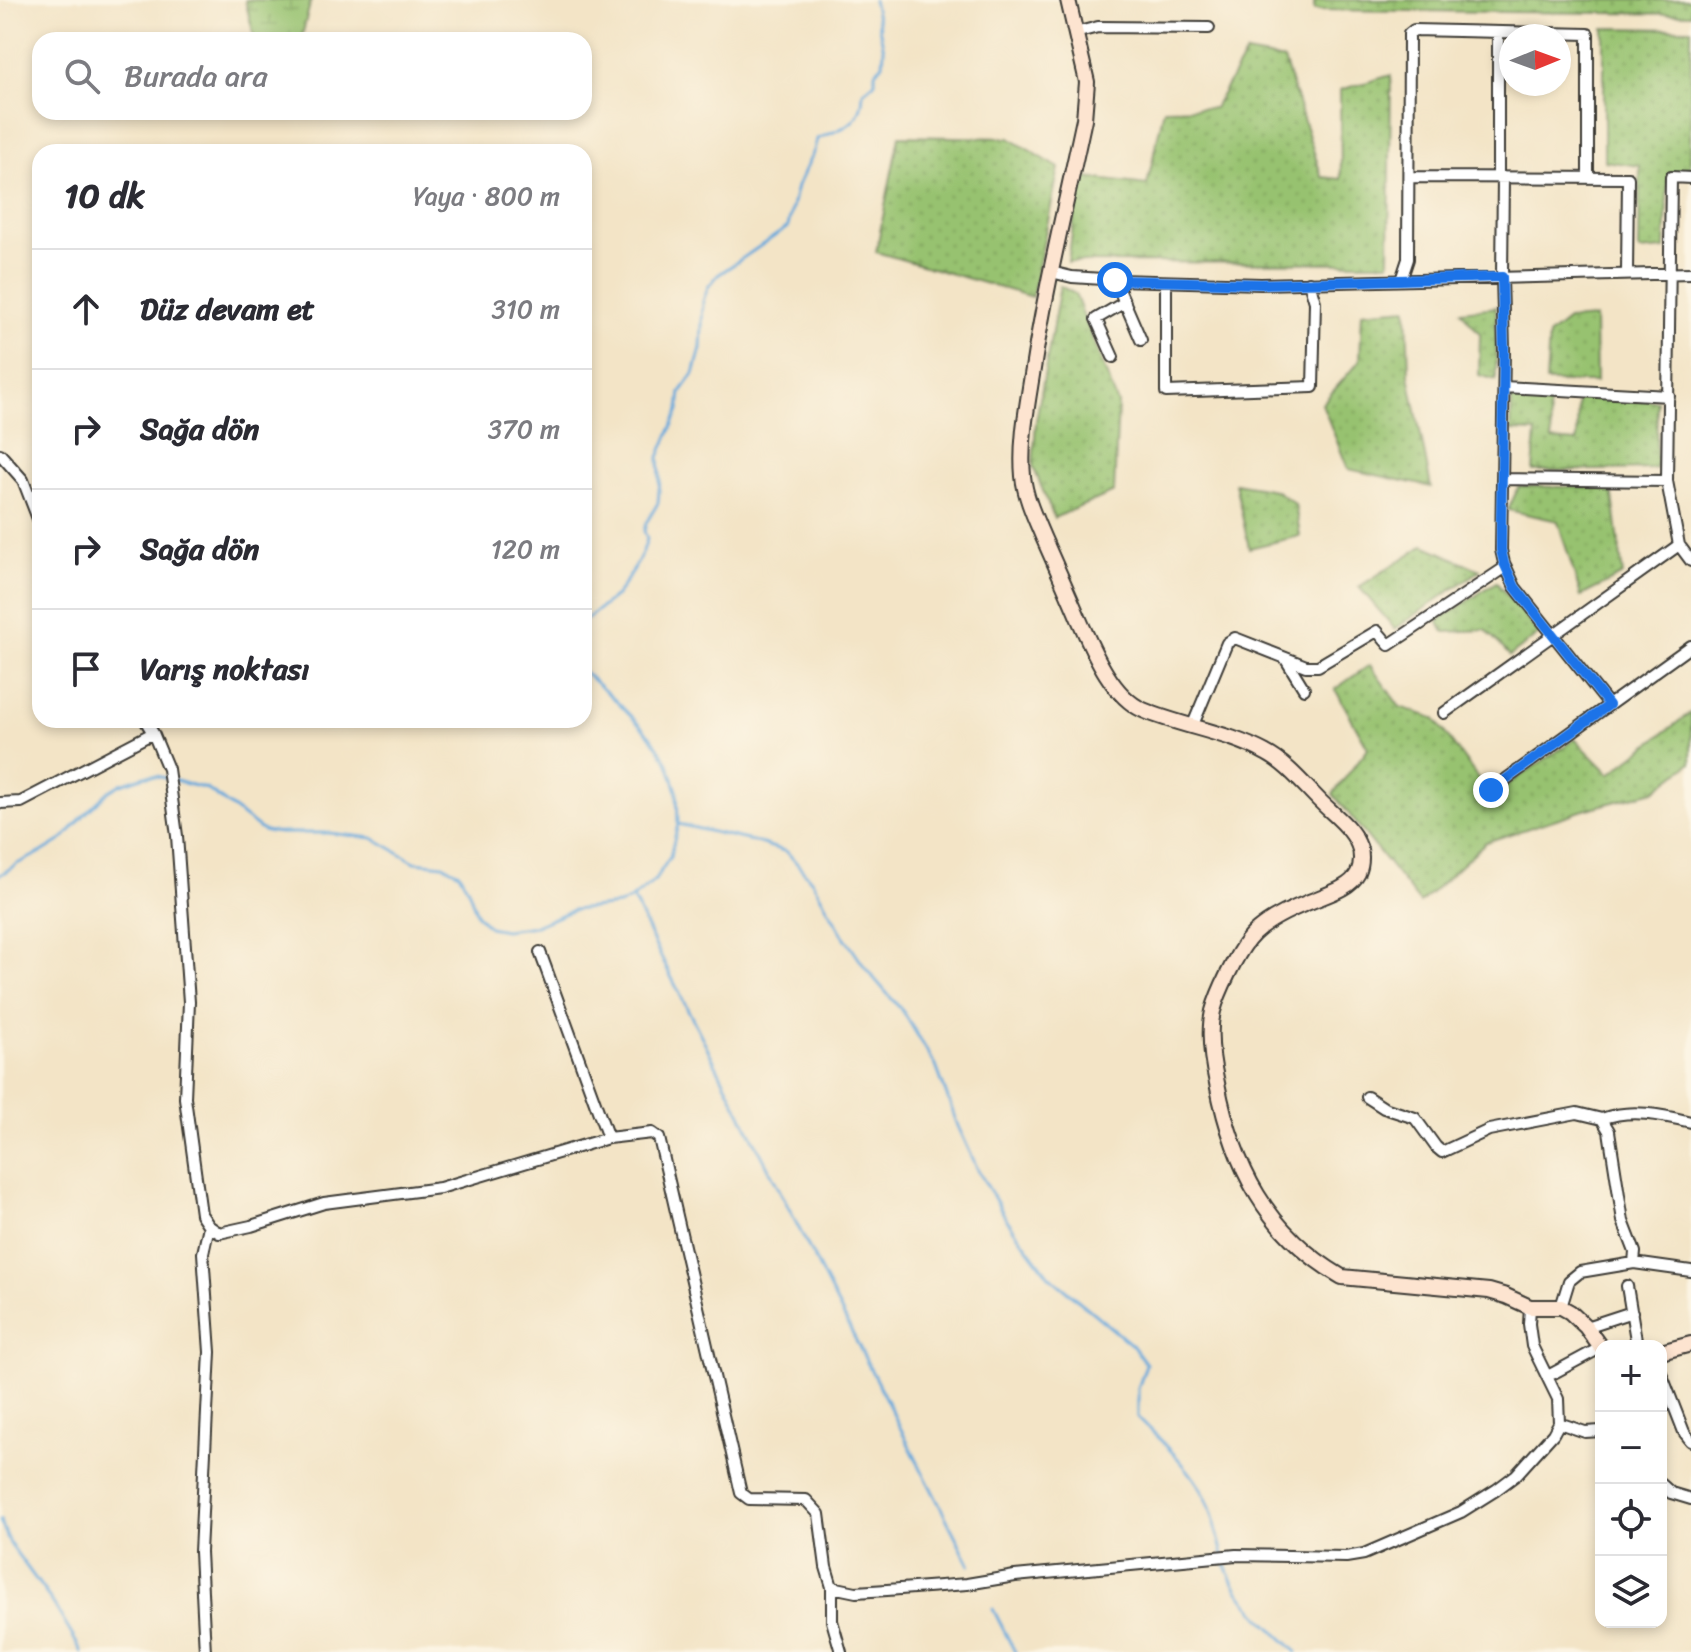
<!DOCTYPE html>
<html lang="tr">
<meta charset="utf-8">
<style>
body{margin:0;font-family:Sriracha,sans-serif;background:#f2f2f3;color:#2b2b33}
.controls{position:absolute;right:24px;bottom:24px;display:grid;overflow:hidden;border-radius:16px;box-shadow:0 4px 12px #0003}
.controls button{width:72px;height:72px;display:grid;place-items:center;padding:0;border:0;border-bottom:2px solid #e1e1e2;background:#fff;color:#2b2b33;font:40px sans-serif}
.compass{position:absolute;left:1499px;top:24px;width:72px;height:72px;border-radius:50%;background:#fff;box-shadow:0 4px 12px #0003;rotate:89deg}
.stop{position:absolute;width:24px;height:24px;margin:-18px;border:6px solid #1a73e8;border-radius:50%;background:#fff}
.stop.end{background:#1a73e8;border-color:#fff;box-shadow:0 2px 8px #0008}
.list{margin:0;padding:0;list-style:none}
h2{display:flex;justify-content:space-between;align-items:center;height:104px;margin:0;padding:0 32px;font-size:34px}
h2 small{font-size:26px;font-weight:400;color:#7c7c81}
.list li{display:grid;grid-template-columns:52px 1fr auto;gap:24px;align-items:center;box-sizing:border-box;height:120px;padding:0 32px;border-top:2px solid #e1e1e2}
.list b{display:block;font-size:30px;white-space:nowrap}
.list em{font-size:26px;font-style:normal;color:#7c7c81}
.icon{flex:none;width:44px;height:44px;fill:none;stroke:currentColor;stroke-width:2;stroke-linecap:round;stroke-linejoin:round}
.map{position:relative;flex:none;width:1691px;height:1652px;overflow:hidden}
.search{position:absolute;background:#fff;box-shadow:0 4px 12px #0003;left:32px;top:32px;width:560px;height:88px;display:flex;align-items:center;gap:20px;box-sizing:border-box;padding:0 28px;border-radius:24px;color:#7c7c81;font-size:30px}
.panel{position:absolute;background:#fff;box-shadow:0 4px 12px #0003;left:32px;top:144px;width:560px;height:584px;border-radius:24px}
.map>svg:first-child{display:block}
.grass{fill:url(#grass-dots);stroke:#5a6f46;stroke-width:2}
.wetland{fill:url(#wetland-marsh);stroke:#5a6f46;stroke-width:2}
.lines{fill:none;stroke-linecap:round;stroke-linejoin:round}
.stream{stroke:#67a9db;stroke-width:3}
.street-casing{stroke:#3c3a36;stroke-width:14}
.secondary-casing{stroke:#3c3a36;stroke-width:18}
.street{stroke:#fff;stroke-width:10}
.secondary{stroke:#fde4d0;stroke-width:14}
.route{stroke:#1a73e8;stroke-width:10}
</style>
<div class="map">
<svg width="1691" height="1652" viewBox="0 0 1691 1652">
<defs>
<pattern id="grass-dots" width="8" height="8" patternUnits="userSpaceOnUse" patternTransform="scale(2)"><rect width="8" height="8" fill="#97c26f"/><path d="M2 2h.1M6 6h.1" fill="none" stroke="#82a660" stroke-width="1.8" stroke-linecap="round"/></pattern>
<pattern id="wetland-marsh" width="20" height="14" patternUnits="userSpaceOnUse" patternTransform="scale(2)"><rect width="20" height="14" fill="#97c26f"/><path d="M1 5h8M5 5V1M11 12h8M15 12V8" fill="none" stroke="#82a660"/></pattern>
</defs>
<rect width="100%" height="100%" fill="#fcf5e5"/>
<filter id="ink" filterUnits="userSpaceOnUse"><feTurbulence type="fractalNoise" baseFrequency=".0125" numOctaves="2"/><feDisplacementMap in="SourceGraphic" scale="16" xChannelSelector="R" yChannelSelector="G"/><feConvolveMatrix kernelMatrix="1 2 1 2 8 2 1 2 1" color-interpolation-filters="sRGB"/></filter>
<filter id="wash" filterUnits="userSpaceOnUse"><feTurbulence type="fractalNoise" baseFrequency=".006" numOctaves="4" result="noise"/><feDisplacementMap in="SourceGraphic" scale="32" xChannelSelector="R" yChannelSelector="G"/><feGaussianBlur stdDeviation="1.8" result="paint"/><feColorMatrix in="noise" values="0 0 0 0 0 0 0 0 0 0 0 0 0 0 0 0 0 1.4 0 .05"/><feComposite in="paint" operator="in"/></filter>
<g filter="url(#wash)">
<rect width="100%" height="100%" fill="#f3e4c6"/>
<!-- grass -->
<path class="grass" d="M1314,0H1691V14L1314,10Z
M1604,28L1691,29L1690,168L1668,173L1665,249L1639,251L1640,166L1604,161Z
M1246,53L1284,60L1322,177L1341,179L1340,90L1391,75L1389,263L1068,262L1080,177L1147,185L1164,109L1214,108Z
M899,136L1009,138L1059,168L1032,297L876,252Z
M1060,286L1075,294L1118,404L1114,492L1054,518L1033,466L1036,421Z
M1496,307V380L1479,375L1480,334L1461,311Z
M1407,308L1409,375L1431,487L1348,469L1322,404L1360,360L1362,312Z
M1595,318L1596,382H1546L1549,335L1568,320Z
M1512,393L1548,396L1552,440L1577,442L1578,396L1657,401L1656,469L1533,471L1536,432L1511,431Z
M1235,483L1275,490L1295,504L1300,536L1249,548Z
M1519,486L1612,488L1623,575L1581,596L1558,521L1508,510Z
M1424,545L1480,570L1395,629L1359,587Z
M1496,582L1539,634L1510,656L1486,630L1444,632L1438,621Z
M1370,665L1400,707L1434,718L1491,796L1575,739L1610,774L1691,712V763L1654,791L1584,810L1486,842L1420,903L1333,794L1368,748L1335,689Z"/>
<!-- wetland -->
<path class="wetland" d="M245,0H311L301,40H255Z"/>
<g class="lines">
<!-- stream -->
<path class="stream" d="M584,621L617,595L634,569L643,551L647,539L644,531L646,523L658,503L660,480L659,457L679,410L681,392L694,374L701,348L703,301L708,287L718,275L788,227L796,189L814,151L817,139C843,128 863,125 863,92L875,82V72L883,64L884,50L873,0
M678,824L756,842L787,852L812,881L843,935L866,969L904,1013L936,1066L958,1126L979,1172L1007,1220L1049,1276L1132,1345L1146,1364L1138,1389V1417C1161,1441 1189,1466 1205,1496C1217,1520 1219,1549 1229,1573C1241,1602 1274,1631 1297,1652
M0,875L17,864L42,852L63,839L84,815L109,791L121,784L145,776H157L207,789L263,831L281,833H329L373,838L415,862L443,865L459,873L468,889L477,915L489,927L505,930L535,926L573,910L619,905L633,898L655,880L670,857L678,824L677,791L667,761L651,737L616,701L584,672
M633,898L653,941L970,1565
M0,1520L10,1544L53,1603L82,1652
M993,1609L1015,1652"/>
</g>
</g>
<g filter="url(#ink)">
<g class="lines">
<defs>
<path id="street" d="M1498,32V177
M1075,33L1098,27L1209,28
M1409,177L1628,178L1627,274
M1503,177L1502,277L1504,350L1501,550L1504,563L1515,587L1609,705
M1691,178L1671,177L1667,481L1679,545L1691,561
M1051,272L1072,277L1118,280L1261,284L1691,273
M1115,280L1141,340
M1401,280L1408,259L1409,34L1414,30L1588,34V178
M1166,282V392L1313,387L1315,302L1309,282
M1113,357L1096,319L1125,302
M1504,387L1669,396
M0,454L23,480L40,524
M1502,479L1667,481
M1285,658L1304,689
M1444,713L1679,545
M145,720L153,733L168,769L177,836L189,1002L185,1098L201,1214L209,1226L219,1233L251,1226L324,1203L440,1188L608,1138L652,1133L659,1138L741,1493L749,1499L806,1500L819,1514L826,1567L832,1587L856,1592L887,1590L967,1584L1015,1576L1236,1555L1346,1557L1364,1554L1461,1512L1496,1490L1516,1475L1553,1434L1559,1423L1558,1399L1532,1346L1529,1324L1530,1307
M1192,727L1227,643L1235,638L1306,666H1318L1377,631L1389,645L1506,567
M1491,790L1691,646
M0,803L21,802L153,733
M540,952L608,1138
M1367,1097L1384,1108L1415,1118L1436,1147L1442,1152L1489,1130L1577,1113L1602,1119L1609,1131L1623,1221L1635,1252L1634,1263L1580,1272L1569,1281L1561,1307
M1602,1119C1630,1108 1662,1115 1691,1122
M1634,1263L1691,1271
M1627,1286L1637,1346
M1586,1327L1632,1312
M1661,1373L1684,1432L1691,1441
M1548,1376L1600,1348
M1559,1423L1585,1432L1601,1431
M1661,1484L1671,1493L1691,1499
M832,1587V1621L841,1652
M205,1652L200,1552L210,1352L203,1253L209,1226"/>
<path id="secondary" d="M1068,0L1087,82L1084,119C1066,204 1045,289 1032,375C1027,407 1020,443 1023,476C1025,497 1035,518 1043,537C1055,564 1067,591 1078,617C1092,648 1111,696 1143,710C1183,727 1228,732 1266,753C1287,764 1303,784 1320,801C1333,814 1351,827 1358,844C1362,852 1362,864 1358,873C1350,889 1325,895 1309,902C1289,910 1262,922 1248,940C1236,955 1218,992 1213,1011C1208,1033 1212,1061 1217,1083C1233,1166 1267,1234 1342,1277L1489,1291L1506,1296L1530,1307H1561L1570,1312L1586,1327L1601,1348
M1661,1352L1691,1344"/>
</defs>
<!-- street casing -->
<use href="#street" class="street-casing"/>
<!-- secondary casing -->
<use href="#secondary" class="secondary-casing"/>
<!-- street -->
<use href="#street" class="street"/>
<!-- secondary -->
<use href="#secondary" class="secondary"/>
</g>
</g>
<g class="lines" filter="url(#ink)">
<!-- route -->
<path class="route" d="M1115,280L1261,284L1502,277L1504,350L1501,526V550L1504,563L1515,587L1609,705L1491,790"/>
</g>
</svg>
<div class="controls">
<button>+</button>
<button>−</button>
<button><svg class="icon" aria-label="locate" viewBox="0 0 24 24"><circle cx="12" cy="12" r="6"/><path d="M12 2v4M12 18v4M2 12h4M18 12h4"/></svg></button>
<button><svg class="icon" aria-label="layers" viewBox="0 0 24 24"><path d="M12 4l9 5-9 5-9-5zM3 14l9 5 9-5"/></svg></button>
</div>
<svg class="compass" viewBox="-18 -18 36 36"><path d="M0-13l5 13h-10z" fill="#e53935"/><path d="M0 13l5-13h-10z" fill="#7c7c81"/></svg>
<div class="stop" style="left:1115px;top:280px"></div>
<div class="stop end" style="left:1491px;top:790px"></div>
<div class="search"><svg class="icon" aria-label="search" viewBox="0 0 24 24"><circle cx="10" cy="10" r="6"/><path d="M15 15l6 6"/></svg>Burada ara</div>
<section class="panel">
<h2>10 dk<small>Yaya · 800 m</small></h2>
<ul class="list">
<li><svg class="icon" aria-label="ahead" viewBox="0 0 24 24"><path d="M12 20V5M6 11l6-6 6 6"/></svg><div><b>Düz devam et</b></div><em>310 m</em></li>
<li><svg class="icon" aria-label="right" viewBox="0 0 24 24"><path d="M7 20v-9h11M14 6l5 5-5 5"/></svg><div><b>Sağa dön</b></div><em>370 m</em></li>
<li><svg class="icon" aria-label="right" viewBox="0 0 24 24"><path d="M7 20v-9h11M14 6l5 5-5 5"/></svg><div><b>Sağa dön</b></div><em>120 m</em></li>
<li><svg class="icon" aria-label="arrive" viewBox="0 0 24 24"><path d="M6 21V4h12l-3 4 3 4H6"/></svg><div><b>Varış noktası</b></div></li>
</ul>
</section>
</div>
